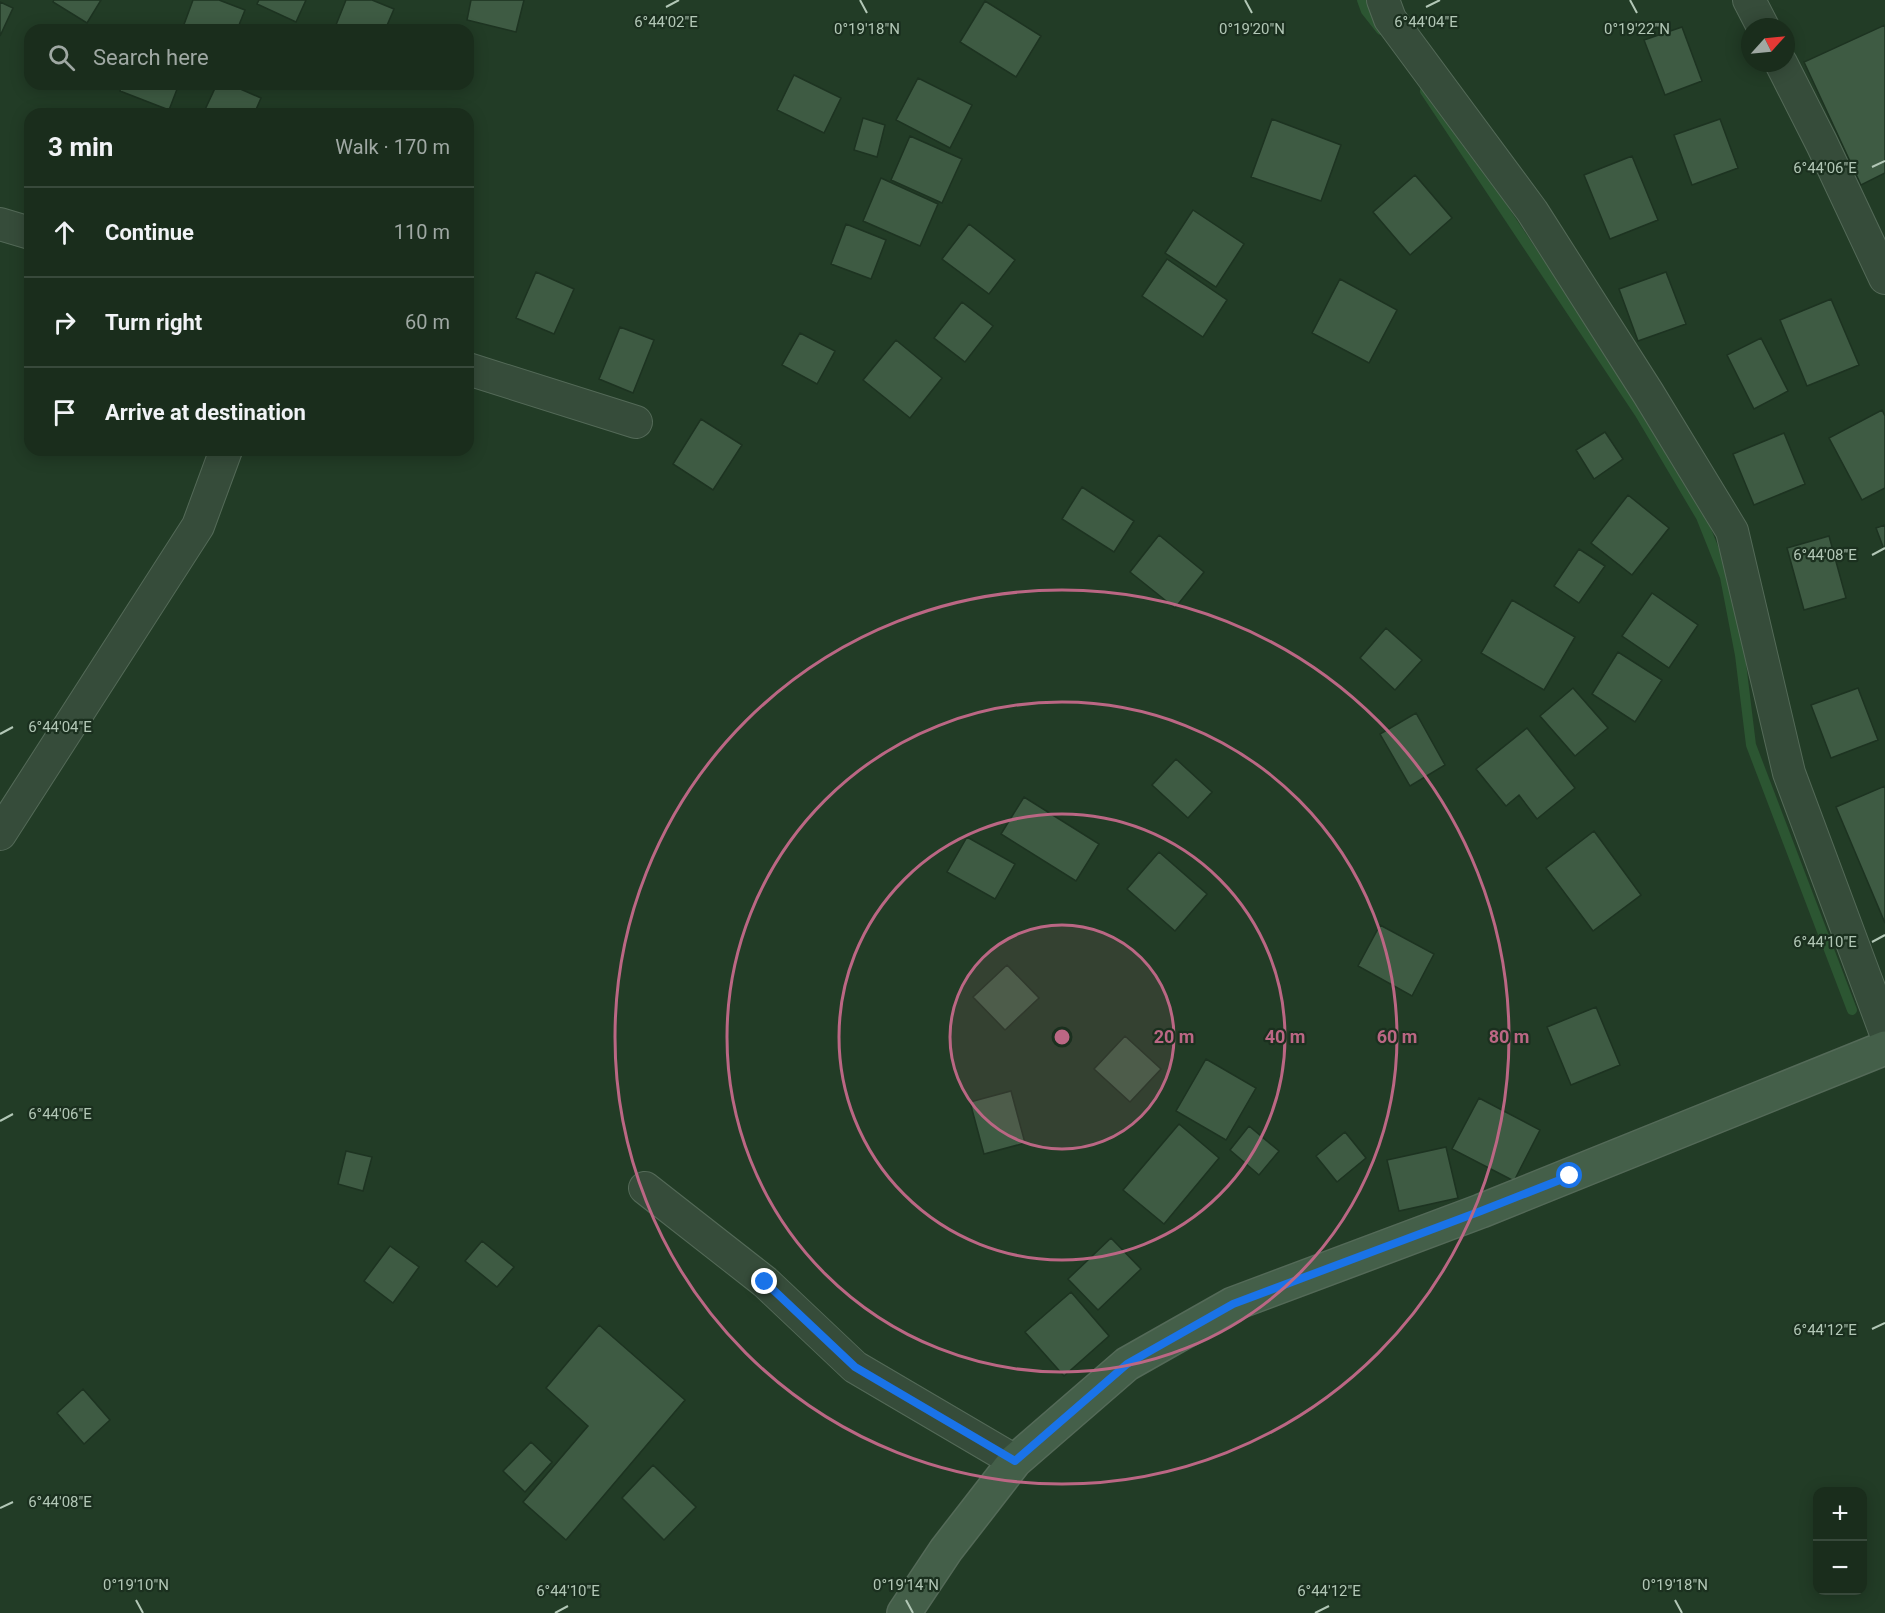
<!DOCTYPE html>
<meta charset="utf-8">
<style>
body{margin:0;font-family:Roboto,sans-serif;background:#233525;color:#f1f3f6}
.controls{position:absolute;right:18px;bottom:18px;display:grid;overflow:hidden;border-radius:12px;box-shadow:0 3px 15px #0003}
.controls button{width:54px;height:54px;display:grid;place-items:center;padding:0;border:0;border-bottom:2px solid #38493b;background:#1a2d1c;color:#f1f3f6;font:30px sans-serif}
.compass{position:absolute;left:1741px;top:18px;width:54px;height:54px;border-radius:50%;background:#1a2d1c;box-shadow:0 3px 15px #0003;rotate:63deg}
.stop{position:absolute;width:18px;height:18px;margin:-14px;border:4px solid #1a73e8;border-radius:50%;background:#fff}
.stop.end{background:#1a73e8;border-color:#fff;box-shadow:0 2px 6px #0008}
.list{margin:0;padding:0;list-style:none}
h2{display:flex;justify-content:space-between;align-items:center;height:78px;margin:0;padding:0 24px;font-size:26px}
h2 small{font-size:20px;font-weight:400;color:#9fa8a3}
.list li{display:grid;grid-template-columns:39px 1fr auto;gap:18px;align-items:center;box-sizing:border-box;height:90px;padding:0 24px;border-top:2px solid #38493b}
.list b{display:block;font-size:22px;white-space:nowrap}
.list em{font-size:20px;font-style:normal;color:#9fa8a3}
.icon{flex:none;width:33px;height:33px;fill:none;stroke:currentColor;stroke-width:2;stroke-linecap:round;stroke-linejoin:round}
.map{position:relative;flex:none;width:1885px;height:1613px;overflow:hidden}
.search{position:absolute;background:#1a2d1c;box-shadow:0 3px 15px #0003;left:24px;top:24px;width:450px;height:66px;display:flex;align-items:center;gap:15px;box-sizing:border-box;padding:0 21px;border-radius:18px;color:#9fa8a3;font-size:22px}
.panel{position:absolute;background:#1a2d1c;box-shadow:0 3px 15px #0003;left:24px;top:108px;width:450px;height:348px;border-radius:18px}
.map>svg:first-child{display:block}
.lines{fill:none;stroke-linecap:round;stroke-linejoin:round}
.stream{stroke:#2c5632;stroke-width:10}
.building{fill:#3e5b43;stroke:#1d3321;stroke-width:1.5}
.street-casing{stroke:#546a58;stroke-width:34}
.secondary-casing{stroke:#546a58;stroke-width:36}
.street{stroke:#364c3a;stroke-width:32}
.secondary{stroke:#445f49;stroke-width:33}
.route{stroke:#1a73e8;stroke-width:8}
.ticks{fill:none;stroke:#b2c7b6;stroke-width:2}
.ring{fill:none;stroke:#bb6784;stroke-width:3}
.ticks-label{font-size:15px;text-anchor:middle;fill:#b2c7b6;stroke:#1b301f;stroke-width:4.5;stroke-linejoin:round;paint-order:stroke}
.centre{fill:#bb6784;stroke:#1b301f;stroke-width:3}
.ring-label{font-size:18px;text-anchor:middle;font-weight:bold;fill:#bb6784;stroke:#1b301f;stroke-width:4.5;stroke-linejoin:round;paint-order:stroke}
</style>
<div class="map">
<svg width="1885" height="1613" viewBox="0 0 1885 1613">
<rect width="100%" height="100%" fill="#223c26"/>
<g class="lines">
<!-- stream -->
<path class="stream" d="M1362,0L1366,11L1381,30
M1425,91L1640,414L1701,517L1725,577L1740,655L1751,745L1852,1010"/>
</g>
<!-- building -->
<path class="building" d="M54,0H101L87,23L53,2Z
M193,0H219L245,10L237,30H182Z
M259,0H306L296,22L257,4Z
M346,0H372L394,9L385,30H334Z
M471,0H524L516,32L467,20Z
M985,1L1041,36L1016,77L960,42Z
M0,2L13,8L0,36Z
M1885,25V173L1861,185L1804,62Z
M1682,27L1702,81L1665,95L1644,40Z
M794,75L841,98L824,133L777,110Z
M918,78L972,105L950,148L896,120Z
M122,84H179L169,110L120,91Z
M217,84H229L261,98L254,114H203Z
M863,118L885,125L877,157L854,150Z
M1272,119L1341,145L1321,201L1251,177Z
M1720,119L1738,168L1692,185L1674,135Z
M910,136L962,159L942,203L891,180Z
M1632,156L1658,220L1610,239L1584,175Z
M1415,175L1452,218L1410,255L1373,212Z
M881,178L938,204L920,246L863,221Z
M1193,210L1244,244L1216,287L1165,253Z
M846,224L886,240L871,279L831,264Z
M969,224L1015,260L989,294L942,259Z
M1167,259L1227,300L1203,337L1142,296Z
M536,272L574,289L554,334L516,318Z
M1666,272L1686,324L1638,341L1619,289Z
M1340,279L1397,310L1369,363L1312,333Z
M1831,299L1859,365L1807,386L1780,320Z
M962,302L993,326L965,362L934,338Z
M620,327L654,340L633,393L599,379Z
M800,333L835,351L817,384L782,365Z
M1761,338L1788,391L1754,409L1727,355Z
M896,340L942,378L910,418L863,380Z
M1882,410L1885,416V488L1862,500L1829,438Z
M701,419L742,445L713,490L673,464Z
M1605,432L1623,459L1594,479L1576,450Z
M1784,433L1805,484L1754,505L1733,454Z
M1082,487L1134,521L1114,552L1062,519Z
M1628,495L1669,528L1632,575L1591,543Z
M1885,525V552L1876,528Z
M1159,535L1204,572L1175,608L1130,572Z
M1829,536L1846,598L1804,610L1787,548Z
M1579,549L1605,566L1579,603L1554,586Z
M1652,593L1698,625L1669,668L1622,636Z
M1512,600L1575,637L1544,690L1481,653Z
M1386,628L1422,660L1395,690L1360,658Z
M1618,652L1662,680L1635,722L1592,694Z
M1573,688L1608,728L1575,756L1540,716Z
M1858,688L1878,740L1831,758L1811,705Z
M1416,713L1445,765L1410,786L1380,734Z
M1527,728L1575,788L1537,819L1519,795L1506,806L1476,769Z
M1176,759L1212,792L1188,818L1152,785Z
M1885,786V923L1836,807Z
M1024,797L1099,844L1076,881L1001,834Z
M1594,831L1641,895L1593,931L1546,868Z
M967,837L1015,864L995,899L947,872Z
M1159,852L1207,894L1175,931L1127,889Z
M1380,925L1434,954L1412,996L1358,966Z
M1007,965L1039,998L1005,1030L973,997Z
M1596,1007L1620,1065L1571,1085L1547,1027Z
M1125,1036L1161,1069L1130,1102L1094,1069Z
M1206,1059L1256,1088L1226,1140L1176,1111Z
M1011,1091L1025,1143L984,1154L970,1102Z
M1479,1098L1540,1130L1514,1181L1452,1149Z
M1179,1124L1219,1158L1164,1224L1123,1190Z
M1249,1126L1279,1151L1259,1175L1230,1150Z
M1345,1132L1366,1158L1337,1182L1316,1156Z
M1446,1147L1458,1198L1399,1211L1387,1160Z
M346,1151L372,1157L363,1191L338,1184Z
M1111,1238L1141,1269L1098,1310L1068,1279Z
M482,1241L514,1267L497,1287L465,1261Z
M390,1246L419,1267L393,1303L364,1281Z
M1071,1292L1109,1336L1064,1376L1025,1332Z
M599,1325L685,1400L566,1540L523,1502L588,1426L546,1388Z
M83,1389L110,1420L84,1444L57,1413Z
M531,1442L552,1462L525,1492L503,1471Z
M653,1465L696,1507L664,1540L622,1498Z"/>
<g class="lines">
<defs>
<path id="street" d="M1383,0L1390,19L1532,211L1648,393L1732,531L1789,773L1885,1031
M1749,0L1763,27
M1781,63L1822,144L1885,278
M0,224L30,233
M468,369L636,422
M0,834L198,526L226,450
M645,1188L765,1282L855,1367L1015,1461"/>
<path id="secondary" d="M904,1613L946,1550L1015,1461L1127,1364L1233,1304L1481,1211L1885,1048"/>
</defs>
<!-- street casing -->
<use href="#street" class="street-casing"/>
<!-- secondary casing -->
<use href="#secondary" class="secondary-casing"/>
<!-- street -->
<use href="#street" class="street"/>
<!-- secondary -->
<use href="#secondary" class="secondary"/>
</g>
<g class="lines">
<!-- route -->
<path class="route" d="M765,1282L855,1367L1015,1461L1127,1364L1233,1304L1481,1211L1570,1176"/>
</g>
<!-- ticks -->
<path class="ticks" d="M860,0L867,13M1245,0L1252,13M1630,0L1637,13M666,7L679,0M1426,7L1440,0M1872,167L1885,161M1872,555L1885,548M0,734L13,727M1872,942L1885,935M0,1121L13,1114M1872,1329L1885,1323M0,1508L13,1502M136,1600L143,1613M906,1600L913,1613M1675,1600L1682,1613M555,1613L568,1606M1315,1613L1329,1606"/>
<!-- distance rings -->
<circle cx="1062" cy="1037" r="112" fill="#bb6784" fill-opacity=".12"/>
<g class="ring">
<circle cx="1062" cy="1037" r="112"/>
<circle cx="1062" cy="1037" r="223"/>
<circle cx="1062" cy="1037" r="335"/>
<circle cx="1062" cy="1037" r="447"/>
</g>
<g class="ticks-label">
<text x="666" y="27">6°44'02"E</text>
<text x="1426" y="27">6°44'04"E</text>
<text x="867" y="34">0°19'18"N</text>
<text x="1252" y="34">0°19'20"N</text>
<text x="1637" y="34">0°19'22"N</text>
<text x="1825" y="173">6°44'06"E</text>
<text x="1825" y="560">6°44'08"E</text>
<text x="60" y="732">6°44'04"E</text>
<text x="1825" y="947">6°44'10"E</text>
<text x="60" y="1119">6°44'06"E</text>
<text x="1825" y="1335">6°44'12"E</text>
<text x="60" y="1507">6°44'08"E</text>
<text x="136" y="1590">0°19'10"N</text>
<text x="906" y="1590">0°19'14"N</text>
<text x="1675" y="1590">0°19'18"N</text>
<text x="568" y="1596">6°44'10"E</text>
<text x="1329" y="1596">6°44'12"E</text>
</g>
<circle cx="1062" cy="1037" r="9" class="centre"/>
<g class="ring-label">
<text x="1174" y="1043">20 m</text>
<text x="1285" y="1043">40 m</text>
<text x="1397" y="1043">60 m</text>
<text x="1509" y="1043">80 m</text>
</g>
</svg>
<div class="controls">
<button>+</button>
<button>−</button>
</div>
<svg class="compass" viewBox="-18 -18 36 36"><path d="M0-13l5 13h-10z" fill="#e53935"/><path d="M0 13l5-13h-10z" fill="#9fa8a3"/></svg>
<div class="stop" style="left:1570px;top:1176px"></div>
<div class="stop end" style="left:765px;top:1282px"></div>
<div class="search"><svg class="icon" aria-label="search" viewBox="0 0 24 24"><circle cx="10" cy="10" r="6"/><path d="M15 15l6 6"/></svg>Search here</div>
<section class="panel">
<h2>3 min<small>Walk · 170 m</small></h2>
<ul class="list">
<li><svg class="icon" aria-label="ahead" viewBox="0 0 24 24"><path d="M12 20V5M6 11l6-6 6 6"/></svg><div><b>Continue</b></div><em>110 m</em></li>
<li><svg class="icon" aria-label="right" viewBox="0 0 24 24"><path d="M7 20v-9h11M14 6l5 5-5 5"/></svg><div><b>Turn right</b></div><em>60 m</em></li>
<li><svg class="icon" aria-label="arrive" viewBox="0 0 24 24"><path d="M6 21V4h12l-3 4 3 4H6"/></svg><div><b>Arrive at destination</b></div></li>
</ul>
</section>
</div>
